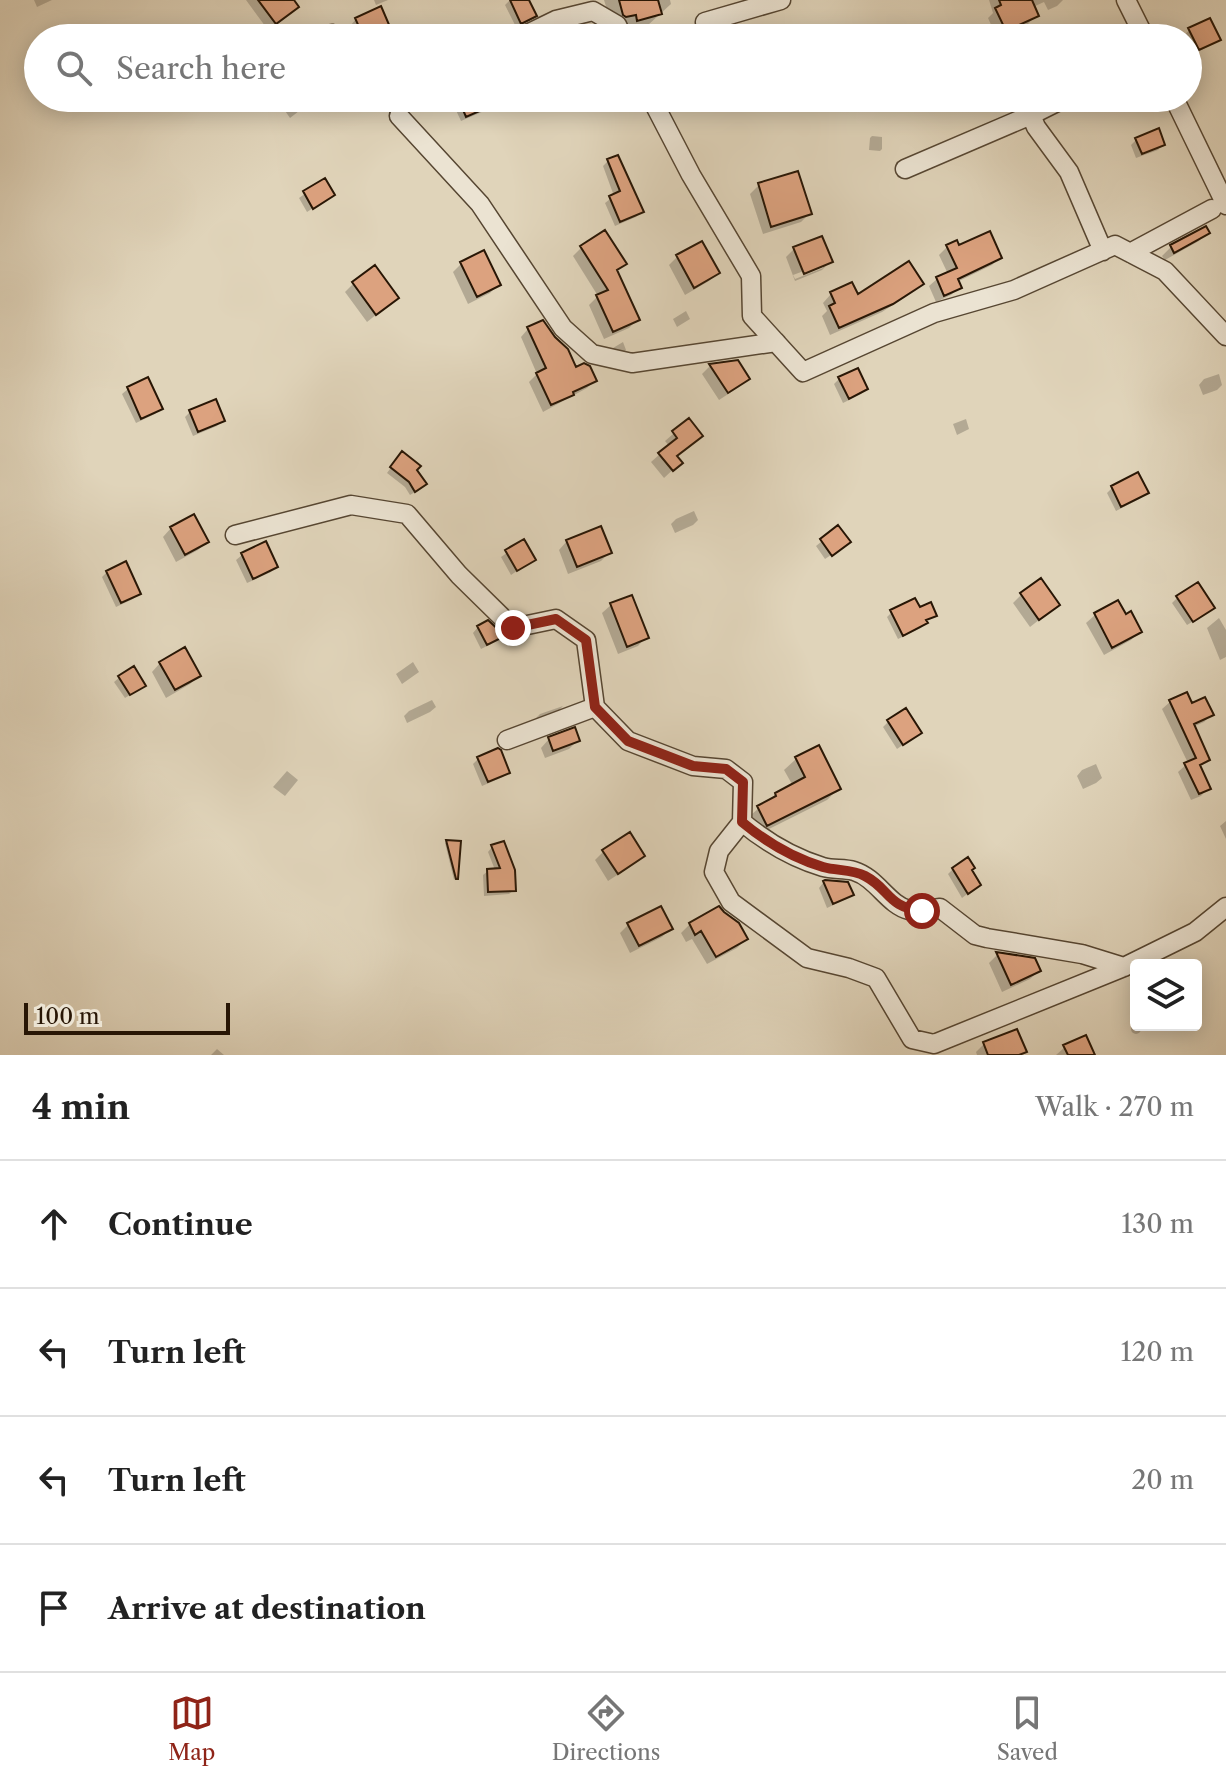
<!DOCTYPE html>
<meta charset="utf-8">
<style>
body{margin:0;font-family:"Libre Caslon Text",serif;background:#f2f2f2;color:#222}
.controls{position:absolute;right:24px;bottom:24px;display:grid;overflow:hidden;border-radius:8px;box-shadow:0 4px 20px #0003}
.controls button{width:72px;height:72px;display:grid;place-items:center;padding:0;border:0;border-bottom:2px solid #e0e0e0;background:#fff;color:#222;font:40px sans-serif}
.scale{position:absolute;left:24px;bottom:20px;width:206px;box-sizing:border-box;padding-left:8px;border:4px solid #281605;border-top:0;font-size:22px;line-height:28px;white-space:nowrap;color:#281605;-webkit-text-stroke:6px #ebe3d2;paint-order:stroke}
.stop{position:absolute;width:24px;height:24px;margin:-18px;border:6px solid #8f2418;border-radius:50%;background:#fff}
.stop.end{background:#8f2418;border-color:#fff;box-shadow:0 2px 8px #0008}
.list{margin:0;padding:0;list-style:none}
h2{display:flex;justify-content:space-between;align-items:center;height:104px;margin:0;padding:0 32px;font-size:34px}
h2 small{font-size:26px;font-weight:400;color:#767676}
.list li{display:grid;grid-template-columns:52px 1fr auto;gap:24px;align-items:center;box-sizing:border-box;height:128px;padding:0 32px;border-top:2px solid #e0e0e0}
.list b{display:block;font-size:30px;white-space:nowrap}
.list em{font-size:26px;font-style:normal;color:#767676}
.icon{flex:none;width:44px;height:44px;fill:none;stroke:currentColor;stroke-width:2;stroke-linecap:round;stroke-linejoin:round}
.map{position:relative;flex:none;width:1226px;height:1055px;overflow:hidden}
.search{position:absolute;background:#fff;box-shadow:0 4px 20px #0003;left:24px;right:24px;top:24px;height:88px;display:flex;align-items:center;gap:20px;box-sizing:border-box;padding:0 28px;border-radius:44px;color:#767676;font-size:30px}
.sheet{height:616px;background:#fff}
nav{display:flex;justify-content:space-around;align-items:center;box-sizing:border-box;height:112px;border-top:2px solid #e0e0e0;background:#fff;font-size:22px;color:#767676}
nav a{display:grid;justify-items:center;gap:4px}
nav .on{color:#8f2418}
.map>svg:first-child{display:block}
.shadow{fill:#0003;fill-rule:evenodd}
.building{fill:#dca27f;stroke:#281605;stroke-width:2}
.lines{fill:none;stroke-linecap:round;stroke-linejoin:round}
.minor-casing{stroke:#564632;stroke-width:21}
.minor{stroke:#ebe3d2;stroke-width:18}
.route{stroke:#8f2418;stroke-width:10}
</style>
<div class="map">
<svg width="1226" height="1055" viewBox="0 0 1226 1055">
<rect width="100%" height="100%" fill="#e0d4ba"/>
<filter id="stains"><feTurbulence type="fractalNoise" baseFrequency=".0025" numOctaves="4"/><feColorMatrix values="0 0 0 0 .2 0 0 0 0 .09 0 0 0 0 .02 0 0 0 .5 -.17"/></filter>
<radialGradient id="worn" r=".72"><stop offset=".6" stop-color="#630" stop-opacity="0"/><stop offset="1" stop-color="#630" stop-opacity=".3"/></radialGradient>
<!-- shadow -->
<path class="shadow" d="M34,0H52L37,7Z
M246,0H292L289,14L268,30Z
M374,0H388L376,5Z
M510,0H527L534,16L529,21L516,27L505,5Z
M604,0H670L671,4L648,25L626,32L612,26Z
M989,0H1063L1057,6L1048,10L1044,2L1033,7L1036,15L1028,24L997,38L988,18L993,13Z
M356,19L388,26L382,32L369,38H357L351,25Z
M1190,30L1218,39L1213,44L1196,53L1201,64L1196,69L1188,73V56L1193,54L1188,43V38H1186L1184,35Z
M289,98H310L312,101L290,118L281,105Z
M453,98H485L489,106L484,111L461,121L454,106L456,104Z
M872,136L882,137V149L880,151L869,150L870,138Z
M1136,140L1163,144L1158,150L1136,158L1131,145Z
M608,161L641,212L636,217L615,226L605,203L614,196L603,166Z
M324,180L333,195L307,212L299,198Z
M759,185L810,213L801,222L763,234L750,194Z
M1205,229L1207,232L1199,241L1165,260L1162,256L1171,247Z
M605,233L624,263L616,272L637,320L629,328L604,339L589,305L598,296L573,256L581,248Z
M947,247L1000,257L992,265L957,282L959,288L951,295L936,302L929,286L937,279L948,274L939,255Z
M794,249L830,262L822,270L795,281L786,257ZM823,264V268L795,279L793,275Z
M677,257L718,273L709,281L685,295L669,265Z
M461,264L498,285L490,293L468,304L453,272Z
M921,283L913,292L882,312L830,335L822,316L827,311L823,303L831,294L857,297Z
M353,284L397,298L367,322L345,292Z
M686,311L690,319L677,327L673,319Z
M528,329L575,369L595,380L587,388L543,412L529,382L537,374L521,337Z
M623,342L626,350L622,354L608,351Z
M710,366L747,378L739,387L719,400L702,374Z
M1219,374L1222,385L1217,390L1203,395L1199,385L1204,379Z
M840,378L866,389L861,394L843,403L834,384Z
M147,380L160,409L155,414L136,423L122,394L128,389Z
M190,412L222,421L217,426L193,436L185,417Z
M966,419L969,429L957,435L953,424Z
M688,421L675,457L680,463L664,478L651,462L669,446L665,441Z
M398,458L415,470L420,489L410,495L405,487L387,473Z
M1137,475L1147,492L1141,498L1116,511L1107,493L1112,488Z
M694,511L698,520L693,525L675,533L671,524L676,519Z
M171,528L207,542L198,550L176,562L163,537Z
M838,528L843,547L825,559L816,546Z
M567,541L609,553L601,561L568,574L559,550Z
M523,542L533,560L511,575L501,557Z
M265,544L276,566L271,572L247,583L236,560L242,555Z
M107,572L139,593L133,599L116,607L102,577Z
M1021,595L1058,605L1030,627L1013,603Z
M1178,597L1207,613L1187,625L1172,603Z
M611,605L646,637L638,646L618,654L602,613Z
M919,609L934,615L925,622L921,628L898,639L887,617L892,612Z
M1095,615L1125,616L1140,631L1131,640L1104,655L1086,623Z
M1219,618L1226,630V657L1220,660L1207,628Z
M478,627L502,637L497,641L481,649L473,633Z
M413,662L419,672L402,684L396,674Z
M160,663L199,676L190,684L166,698L152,672Z
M120,677L138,690L125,698L114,682Z
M432,700L436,707L430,712L407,723L404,716L409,711Z
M1170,702L1191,705L1211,715L1204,722L1193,727L1207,760L1199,768L1208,788L1201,796L1191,800L1178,772L1188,763L1162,709Z
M563,706L556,713L533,721L540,714Z
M888,722L920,733L897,749L883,727Z
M549,739L578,740L569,749L545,758L541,748Z
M479,758L508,772L503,777L482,786L473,764Z
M796,759L839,788L827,800L755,836L746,819L776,794L793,786L784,770Z
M1096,764L1102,778L1096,783L1083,789L1077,776L1082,770Z
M287,771L298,780L285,796L273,787Z
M1226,821V839L1220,826Z
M629,835L642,855L634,864L608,881L595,860L603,852Z
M447,842L456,878L454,880L445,843Z
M492,847L514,890L509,894L484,896L483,875L488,871L495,870L488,852Z
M953,869L970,870L979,885L962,898L948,874Z
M823,883L847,884L851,894L846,899L827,908L819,888Z
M629,924L670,929L662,937L630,953L620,933Z
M690,924L746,939L737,948L707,964L692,939L686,942L681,933Z
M998,954L1039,971L1030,979L1002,992L989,963Z
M1131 1029a5 5 0 1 1 10 0a5 5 0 1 1-10 0Z
M984,1044L1024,1051L1021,1055H977L976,1052Z
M1065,1047L1093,1055H1056Z
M217,1049L224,1055H211Z"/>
<!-- building -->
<path class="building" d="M258,0H294L299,7L276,24Z
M510,0H529L537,16L521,24Z
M619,0H658L662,14L637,21L636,15L626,17L623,15Z
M999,0H1032L1039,16L1006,31L995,8L1001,5Z
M381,6L390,27L364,38L355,18Z
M1210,18L1221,40L1199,50L1188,28Z
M458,98H488L491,106L466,117Z
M1159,128L1165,145L1142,154L1135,138Z
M618,155L644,212L620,222L609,196L620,191L607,159Z
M798,171L812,214L771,227L758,183Z
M325,178L335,195L313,209L303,191Z
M1206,226L1210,233L1174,253L1170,245Z
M605,230L627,264L617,270L640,320L613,332L596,295L608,290L580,246Z
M990,231L1002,258L958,279L962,288L944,296L936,277L957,268L946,245L957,240L959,245Z
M822,236L833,262L804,274L793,247Z
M702,241L720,273L694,288L676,255Z
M484,250L501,285L477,297L460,262Z
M909,261L924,284L893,304L839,328L829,306L835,303L830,292L852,282L858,294Z
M375,265L399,298L376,315L352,282Z
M543,320L555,337L568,349L576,367L584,363L590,366L597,381L573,392L574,395L551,405L536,373L546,368L527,327Z
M738,360L750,379L728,393L709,364Z
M858,368L868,389L849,399L838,377Z
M148,377L163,409L141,419L127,387Z
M216,399L225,421L198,432L189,410Z
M689,418L703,436L677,456L683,463L673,471L658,453L677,438L672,431Z
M402,451L421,466L417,470L427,484L415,492L409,482L390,467Z
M1138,472L1149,493L1121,507L1111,486Z
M194,514L209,542L185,555L170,527Z
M838,525L851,542L832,556L820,539Z
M601,526L612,553L577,567L566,540Z
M524,539L536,560L517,571L505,550Z
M266,541L278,567L253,579L241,553Z
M126,561L141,594L121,603L106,571Z
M1041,578L1060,605L1039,620L1020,593Z
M1198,582L1215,608L1193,622L1176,596Z
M632,595L649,638L627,647L610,603Z
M915,598L920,607L931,602L937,616L926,620L928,623L903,636L890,610Z
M1118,600L1126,614L1131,611L1142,632L1112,648L1094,613Z
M488,620L505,636L487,645L477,626Z
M185,647L201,676L175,690L159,662Z
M134,666L146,686L130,695L118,676Z
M1187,692L1192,703L1205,697L1214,715L1194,724L1210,760L1200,765L1211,789L1199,794L1184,763L1196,758L1169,700Z
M906,708L922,733L903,745L887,720Z
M575,727L580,741L553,751L548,737Z
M819,745L841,789L767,826L757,806L776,796L775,793L805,777L795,757Z
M498,748L501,750L510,773L488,782L477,757Z
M630,832L645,856L618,874L602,850Z
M446,840L461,841L458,879H456Z
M504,841L515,870L516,891L488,892L487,869L500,868L491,845Z
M968,857L975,868L972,870L981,885L968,894L952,868Z
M825,880L848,882L854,895L833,904L823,881Z
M661,906L673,929L639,946L627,923Z
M719,906L724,912L739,923L748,939L716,957L701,931L695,935L689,923Z
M996,952L1035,958L1041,971L1011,985Z
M1017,1029L1027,1052L1019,1055H988L983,1042Z
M1086,1035L1095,1055H1068L1063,1045Z"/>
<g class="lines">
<defs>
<path id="minor" d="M1126,0L1145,38
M705,22L781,0
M332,34L335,38
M519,38L556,20L593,11L617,25L623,38
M651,98L691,175L751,276L752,316L803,372L934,313L1014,290L1115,245L1165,271L1226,336
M1174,98L1226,205
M1031,115L1036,127L1069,172L1103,251
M399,116L480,204L563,328L592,354L632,363L776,342
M905,169L1031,115L1065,98
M1130,253L1212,209
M235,535L351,505L407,514L459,575L513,628L556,619L586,640L595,707L628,741L693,766L726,769L743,782L742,822L719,851L714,872L731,902L807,958L849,968L876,978L912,1039L934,1044L1124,967L1195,932L1226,907
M507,740L595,707
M742,822C766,842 793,858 823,867C833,870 844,868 854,871C877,878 888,905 909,910C920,912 930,909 940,908L975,935L987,938L1082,954L1124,967"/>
</defs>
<!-- minor casing -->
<use href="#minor" class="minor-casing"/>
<!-- minor -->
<use href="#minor" class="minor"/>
</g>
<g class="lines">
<!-- route -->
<path class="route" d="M513,628L556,619L586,640L595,707L628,741L693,766L726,769L743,782L742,822C766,842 793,858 823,867C837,871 852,869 865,876C890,889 887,907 922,911"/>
</g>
<rect width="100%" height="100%" filter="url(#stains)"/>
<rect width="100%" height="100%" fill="url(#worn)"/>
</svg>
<div class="controls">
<button><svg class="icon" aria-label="layers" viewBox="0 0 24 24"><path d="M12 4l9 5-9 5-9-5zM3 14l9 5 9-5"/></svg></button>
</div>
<div class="scale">100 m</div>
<div class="stop" style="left:922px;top:911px"></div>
<div class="stop end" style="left:513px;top:628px"></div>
<div class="search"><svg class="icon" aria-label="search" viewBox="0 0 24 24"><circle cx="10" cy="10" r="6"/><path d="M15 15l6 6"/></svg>Search here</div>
</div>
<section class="sheet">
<h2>4 min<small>Walk · 270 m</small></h2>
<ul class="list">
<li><svg class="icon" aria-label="ahead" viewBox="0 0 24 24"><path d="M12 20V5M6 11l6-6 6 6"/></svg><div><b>Continue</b></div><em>130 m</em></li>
<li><svg class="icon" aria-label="left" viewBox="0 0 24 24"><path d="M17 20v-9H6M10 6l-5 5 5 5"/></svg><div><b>Turn left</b></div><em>120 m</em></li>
<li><svg class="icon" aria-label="left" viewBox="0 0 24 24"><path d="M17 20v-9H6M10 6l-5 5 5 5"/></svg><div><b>Turn left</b></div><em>20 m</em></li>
<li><svg class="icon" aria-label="arrive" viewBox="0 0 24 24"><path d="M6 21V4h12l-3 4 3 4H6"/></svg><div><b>Arrive at destination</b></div></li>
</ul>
</section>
<nav>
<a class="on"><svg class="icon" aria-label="map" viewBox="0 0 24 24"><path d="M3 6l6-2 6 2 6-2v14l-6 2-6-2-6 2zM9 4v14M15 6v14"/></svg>Map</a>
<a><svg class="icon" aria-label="directions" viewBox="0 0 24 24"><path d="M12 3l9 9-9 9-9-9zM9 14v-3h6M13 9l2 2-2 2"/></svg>Directions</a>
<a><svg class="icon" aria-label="saved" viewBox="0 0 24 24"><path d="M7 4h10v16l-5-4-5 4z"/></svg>Saved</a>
</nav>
